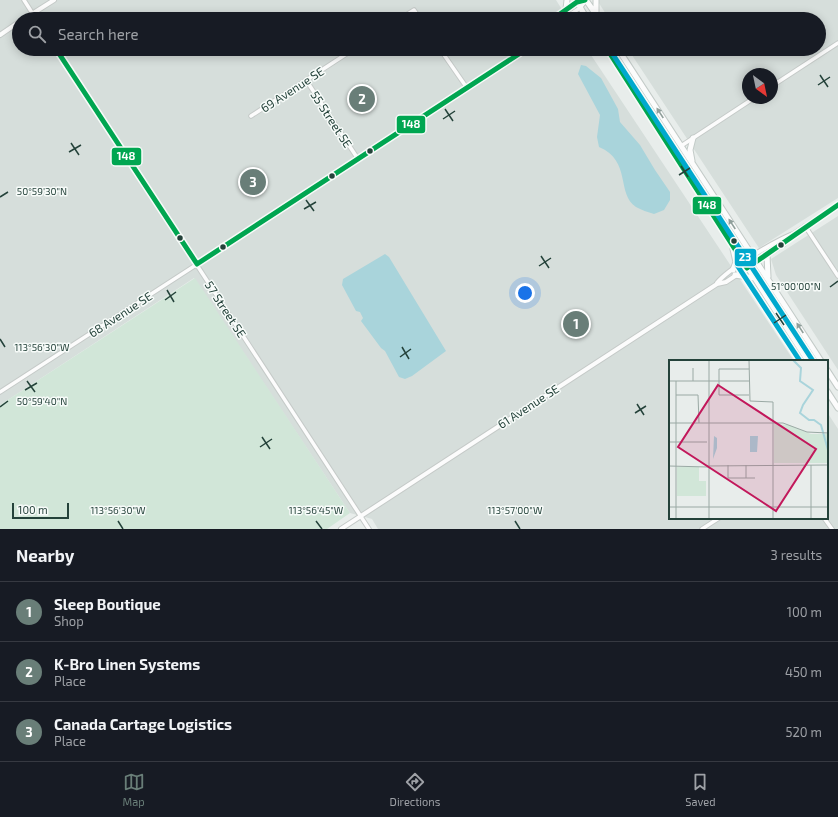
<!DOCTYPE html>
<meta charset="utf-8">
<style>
body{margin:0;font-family:"Exo 2",sans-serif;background:#242831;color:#f1f3f6}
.compass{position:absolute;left:742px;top:68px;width:36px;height:36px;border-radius:50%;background:#171b24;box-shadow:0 2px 10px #0003;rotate:147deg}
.scale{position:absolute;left:12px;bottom:10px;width:57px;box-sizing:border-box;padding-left:4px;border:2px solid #24423a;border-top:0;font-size:11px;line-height:14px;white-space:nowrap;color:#24423a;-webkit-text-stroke:3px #f7fbf9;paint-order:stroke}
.you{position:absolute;left:525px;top:293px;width:14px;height:14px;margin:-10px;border:3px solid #fff;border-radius:50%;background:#1a73e8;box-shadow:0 0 0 6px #1a73e833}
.badge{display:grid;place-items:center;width:26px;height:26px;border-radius:50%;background:#697e78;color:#fff;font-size:13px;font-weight:700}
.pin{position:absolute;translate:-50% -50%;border:2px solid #fff;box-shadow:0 1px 4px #0006}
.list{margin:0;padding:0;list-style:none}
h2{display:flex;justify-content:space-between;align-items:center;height:52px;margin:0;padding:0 16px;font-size:17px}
h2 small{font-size:13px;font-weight:400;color:#9ea1a6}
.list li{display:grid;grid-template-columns:26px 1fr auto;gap:12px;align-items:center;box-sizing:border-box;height:60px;padding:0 16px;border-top:1px solid #363941}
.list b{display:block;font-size:15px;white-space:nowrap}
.list p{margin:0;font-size:13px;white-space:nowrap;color:#9ea1a6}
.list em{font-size:13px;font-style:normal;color:#9ea1a6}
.icon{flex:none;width:22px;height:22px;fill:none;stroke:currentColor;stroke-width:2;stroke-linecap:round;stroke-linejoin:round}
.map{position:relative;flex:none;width:838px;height:529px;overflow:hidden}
.search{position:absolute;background:#171b24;box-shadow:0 2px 10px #0003;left:12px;right:12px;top:12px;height:44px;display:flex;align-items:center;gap:10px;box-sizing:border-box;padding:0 14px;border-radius:22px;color:#9ea1a6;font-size:15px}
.sheet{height:232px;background:#171b24}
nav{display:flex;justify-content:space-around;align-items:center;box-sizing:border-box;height:56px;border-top:1px solid #363941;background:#171b24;font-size:11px;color:#9ea1a6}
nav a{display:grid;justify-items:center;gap:2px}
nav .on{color:#697e78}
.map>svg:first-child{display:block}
.built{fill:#d6dedb;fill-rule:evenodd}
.green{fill:#d1e6d8}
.water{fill:#a9d4db}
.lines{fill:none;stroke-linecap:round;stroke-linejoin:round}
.minor-casing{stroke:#c5cac8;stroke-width:5.5}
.tertiary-casing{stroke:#c5cac8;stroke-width:6}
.secondary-casing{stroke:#c3cbc8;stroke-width:7}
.minor{stroke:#fcfcfc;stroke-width:3.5}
.tertiary{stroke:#fcfcfc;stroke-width:4}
.secondary{stroke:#fcfcfc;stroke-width:5}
.bus-1-casing{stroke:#f7fbf9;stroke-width:8}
.bus-2-casing{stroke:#f7fbf9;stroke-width:8}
.bus-1{stroke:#00a651;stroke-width:5}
.bus-2{stroke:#00a9ce;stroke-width:5}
.oneway{fill:#909f9b}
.ticks{fill:none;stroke:#24423a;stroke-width:1.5}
.bus-dot{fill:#24423a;stroke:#f7fbf9;stroke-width:1.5}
.labels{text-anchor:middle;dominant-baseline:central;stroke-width:3;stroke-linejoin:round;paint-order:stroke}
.street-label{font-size:12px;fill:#24423a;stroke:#f7fbf9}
.inset-river{fill:none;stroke:#a9d4db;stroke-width:2}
.inset-road{fill:none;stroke:#9aa9a4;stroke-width:1}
.view{fill:#c2185b;fill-opacity:0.15;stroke:#c2185b;stroke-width:2}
.inset-edge{fill:none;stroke:#24423a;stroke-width:2}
.ticks-label{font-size:10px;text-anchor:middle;fill:#24423a;stroke:#f7fbf9;stroke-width:3;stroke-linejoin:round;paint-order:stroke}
.line-badge{stroke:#f7fbf9;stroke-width:1.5}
.badge-label{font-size:11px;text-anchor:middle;font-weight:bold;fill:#fff}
</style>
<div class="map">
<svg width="838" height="529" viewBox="0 0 838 529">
<rect width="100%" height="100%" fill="#e8edeb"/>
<!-- built -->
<path class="built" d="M0,0H556L568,19H19V49H587L794,361H670V518H827V412L838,429V529H378L372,519L350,513L194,278L0,405Z
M597,0H838V198L759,248L628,49H819V19H609ZM748,74H772V98H748Z
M838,216V370L776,275L771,259Z"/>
<!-- green -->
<path class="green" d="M195,278L350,513L327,529H0V405Z"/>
<!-- water -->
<path class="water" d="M581,65L586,66L601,78L618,109L620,122L640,145L655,170L670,192V200L664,210L654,214C648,212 641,210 636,207C616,194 632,161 599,147L597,137L600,115L578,74Z
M385,254L389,257L446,351L412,376L405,379L399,377L385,351L381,348L361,321L363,318L360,312L356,311L342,285L343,279Z"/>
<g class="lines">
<defs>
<path id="minor" d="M24,0L36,19
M400,19L414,10L420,19
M553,19L577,2L585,0
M563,19L580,8L586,0
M56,49L369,529
M440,49L467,88
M306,80L358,159
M772,86L838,43
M251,116L354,49
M681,146L754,98
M805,226L838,276
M0,392L529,49
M824,518L832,529
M702,529L719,518"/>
<path id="tertiary" d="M24,19L54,0
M0,35L19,22
M717,283C728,269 775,241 793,234
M341,529L717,284L726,282L767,255L784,244L795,233L838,205"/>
<path id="secondary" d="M576,0L587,19
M586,0L599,19
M566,9L567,0
M596,14V0
M607,49L808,361
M618,49L821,361
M692,161L690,150L693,138
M767,255L768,277
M733,270L736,262L733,249
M735,275L754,278
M827,370L838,387
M827,391L838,408"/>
</defs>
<!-- minor casing -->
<use href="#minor" class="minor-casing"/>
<!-- tertiary casing -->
<use href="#tertiary" class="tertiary-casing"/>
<!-- secondary casing -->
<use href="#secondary" class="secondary-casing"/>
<!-- minor -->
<use href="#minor" class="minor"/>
<!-- tertiary -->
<use href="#tertiary" class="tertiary"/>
<!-- secondary -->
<use href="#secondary" class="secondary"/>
<defs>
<path id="bus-1" d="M553,19L577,2L585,0
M56,49L197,264
M607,49L747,268L838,205
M197,264L522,52L523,49"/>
<path id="bus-2" d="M612,53L813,361
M737,265L800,361"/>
</defs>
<!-- bus-1 casing -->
<use href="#bus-1" class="bus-1-casing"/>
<!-- bus-2 casing -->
<use href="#bus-2" class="bus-2-casing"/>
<!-- bus-1 -->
<use href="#bus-1" class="bus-1"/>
<!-- bus-2 -->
<use href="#bus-2" class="bus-2"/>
</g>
<!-- one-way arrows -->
<defs><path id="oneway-solid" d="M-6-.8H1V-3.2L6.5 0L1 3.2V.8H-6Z"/></defs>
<g class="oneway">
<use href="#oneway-solid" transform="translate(660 113) rotate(-123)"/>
<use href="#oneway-solid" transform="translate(732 224) rotate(-123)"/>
<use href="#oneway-solid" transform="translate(800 328) rotate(-123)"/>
</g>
<!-- ticks -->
<path class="ticks" d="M820,75L828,87M818,85L830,77M445,109L453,121M443,119L455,111M71,143L79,155M69,152L81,145M681,166L688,177M679,175L690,168M0,197L8,192M306,200L314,211M304,209L316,202M541,256L549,268M539,266L551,258M830,287L838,281M167,290L174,302M165,300L176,292M776,313L784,325M774,323L786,315M0,339L5,347M402,347L409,359M400,357L411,349M27,381L35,392M25,390L37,383M637,404L644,415M0,407L8,401M635,413L646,406M262,437L270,449M260,447L272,439M118,521L123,529M316,521L322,529M515,521L520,529"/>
<!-- markers -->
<g class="bus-dot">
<circle cx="370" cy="151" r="3.5"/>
<circle cx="332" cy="176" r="3.5"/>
<circle cx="180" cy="238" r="3.5"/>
<circle cx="734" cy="241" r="3.5"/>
<circle cx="781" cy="245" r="3.5"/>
<circle cx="223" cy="247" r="3.5"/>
</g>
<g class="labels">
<!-- street labels -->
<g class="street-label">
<text transform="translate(292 89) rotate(-33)">69 Avenue SE</text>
<text transform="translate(332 119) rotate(57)">55 Street SE</text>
<text transform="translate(226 309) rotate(57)">57 Street SE</text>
<text transform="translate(120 314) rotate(-33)">68 Avenue SE</text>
<text transform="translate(528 406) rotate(-33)">61 Avenue SE</text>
</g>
</g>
<!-- overview -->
<g transform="translate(669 360)">
<rect width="159" height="159" fill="#e8edeb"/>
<path d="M105,64L120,65L142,74H159V103H105ZM8,107H30V121H37V136H8Z" fill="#d1e6d8"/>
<path d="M45,76L48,78V88L44,99ZM81,76H89L88,92H81Z" fill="#a9d4db"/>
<path class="inset-river" d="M124,0L132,8L131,21L144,30L134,45L131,53L140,60H145L152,65L159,90"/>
<path class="inset-road" d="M80,0L81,41L104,42V159M24,8V21M80,9H50V35H80M0,21H80M7,21V159M7,35H29L30,63M0,63H31M31,63H114L138,72L159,73M0,82H38M59,105V118H86M77,105V118M0,106L39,107M38,106L159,105M0,147H31M31,147H159M40,159V0M142,159V105"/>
<path class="view" d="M49,25L147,89L107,151L9,87Z"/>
<rect width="159" height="159" class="inset-edge"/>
</g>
<g class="ticks-label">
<text x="42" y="195">50°59'30"N</text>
<text x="796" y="290">51°00'00"N</text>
<text x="42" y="351">113°56'30"W</text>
<text x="42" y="405">50°59'40"N</text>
<text x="118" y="514">113°56'30"W</text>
<text x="316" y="514">113°56'45"W</text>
<text x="515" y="514">113°57'00"W</text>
</g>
<g class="line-badge">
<rect x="396" y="115" width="30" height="19" rx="4" fill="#00a651"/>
<rect x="111" y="147" width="31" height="19" rx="4" fill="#00a651"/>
<rect x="692" y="196" width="30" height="19" rx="4" fill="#00a651"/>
<rect x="734" y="248" width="23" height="19" rx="4" fill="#00a9ce"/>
</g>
<g class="badge-label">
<text x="411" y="128">148</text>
<text x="126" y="160">148</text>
<text x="707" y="209">148</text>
<text x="745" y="261">23</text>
</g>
</svg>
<svg class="compass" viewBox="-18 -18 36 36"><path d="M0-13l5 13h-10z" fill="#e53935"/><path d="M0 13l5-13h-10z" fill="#9ea1a6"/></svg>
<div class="scale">100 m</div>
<div class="you"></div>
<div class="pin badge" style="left:576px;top:324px">1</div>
<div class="pin badge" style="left:362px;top:99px">2</div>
<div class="pin badge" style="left:253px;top:182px">3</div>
<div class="search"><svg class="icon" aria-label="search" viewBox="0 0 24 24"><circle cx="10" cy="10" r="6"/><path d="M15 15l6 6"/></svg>Search here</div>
</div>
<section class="sheet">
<h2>Nearby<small>3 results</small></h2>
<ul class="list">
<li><span class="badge">1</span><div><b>Sleep Boutique</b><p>Shop</p></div><em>100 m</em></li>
<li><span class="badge">2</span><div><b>K-Bro Linen Systems</b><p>Place</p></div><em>450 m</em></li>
<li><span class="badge">3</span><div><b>Canada Cartage Logistics</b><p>Place</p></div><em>520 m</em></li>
</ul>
</section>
<nav>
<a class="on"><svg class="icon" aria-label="map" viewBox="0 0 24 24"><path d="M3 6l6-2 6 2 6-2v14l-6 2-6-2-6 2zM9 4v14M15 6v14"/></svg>Map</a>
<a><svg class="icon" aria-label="directions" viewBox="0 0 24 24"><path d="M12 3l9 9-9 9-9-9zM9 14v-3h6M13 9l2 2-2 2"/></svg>Directions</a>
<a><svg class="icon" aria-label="saved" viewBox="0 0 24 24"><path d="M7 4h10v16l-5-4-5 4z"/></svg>Saved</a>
</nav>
